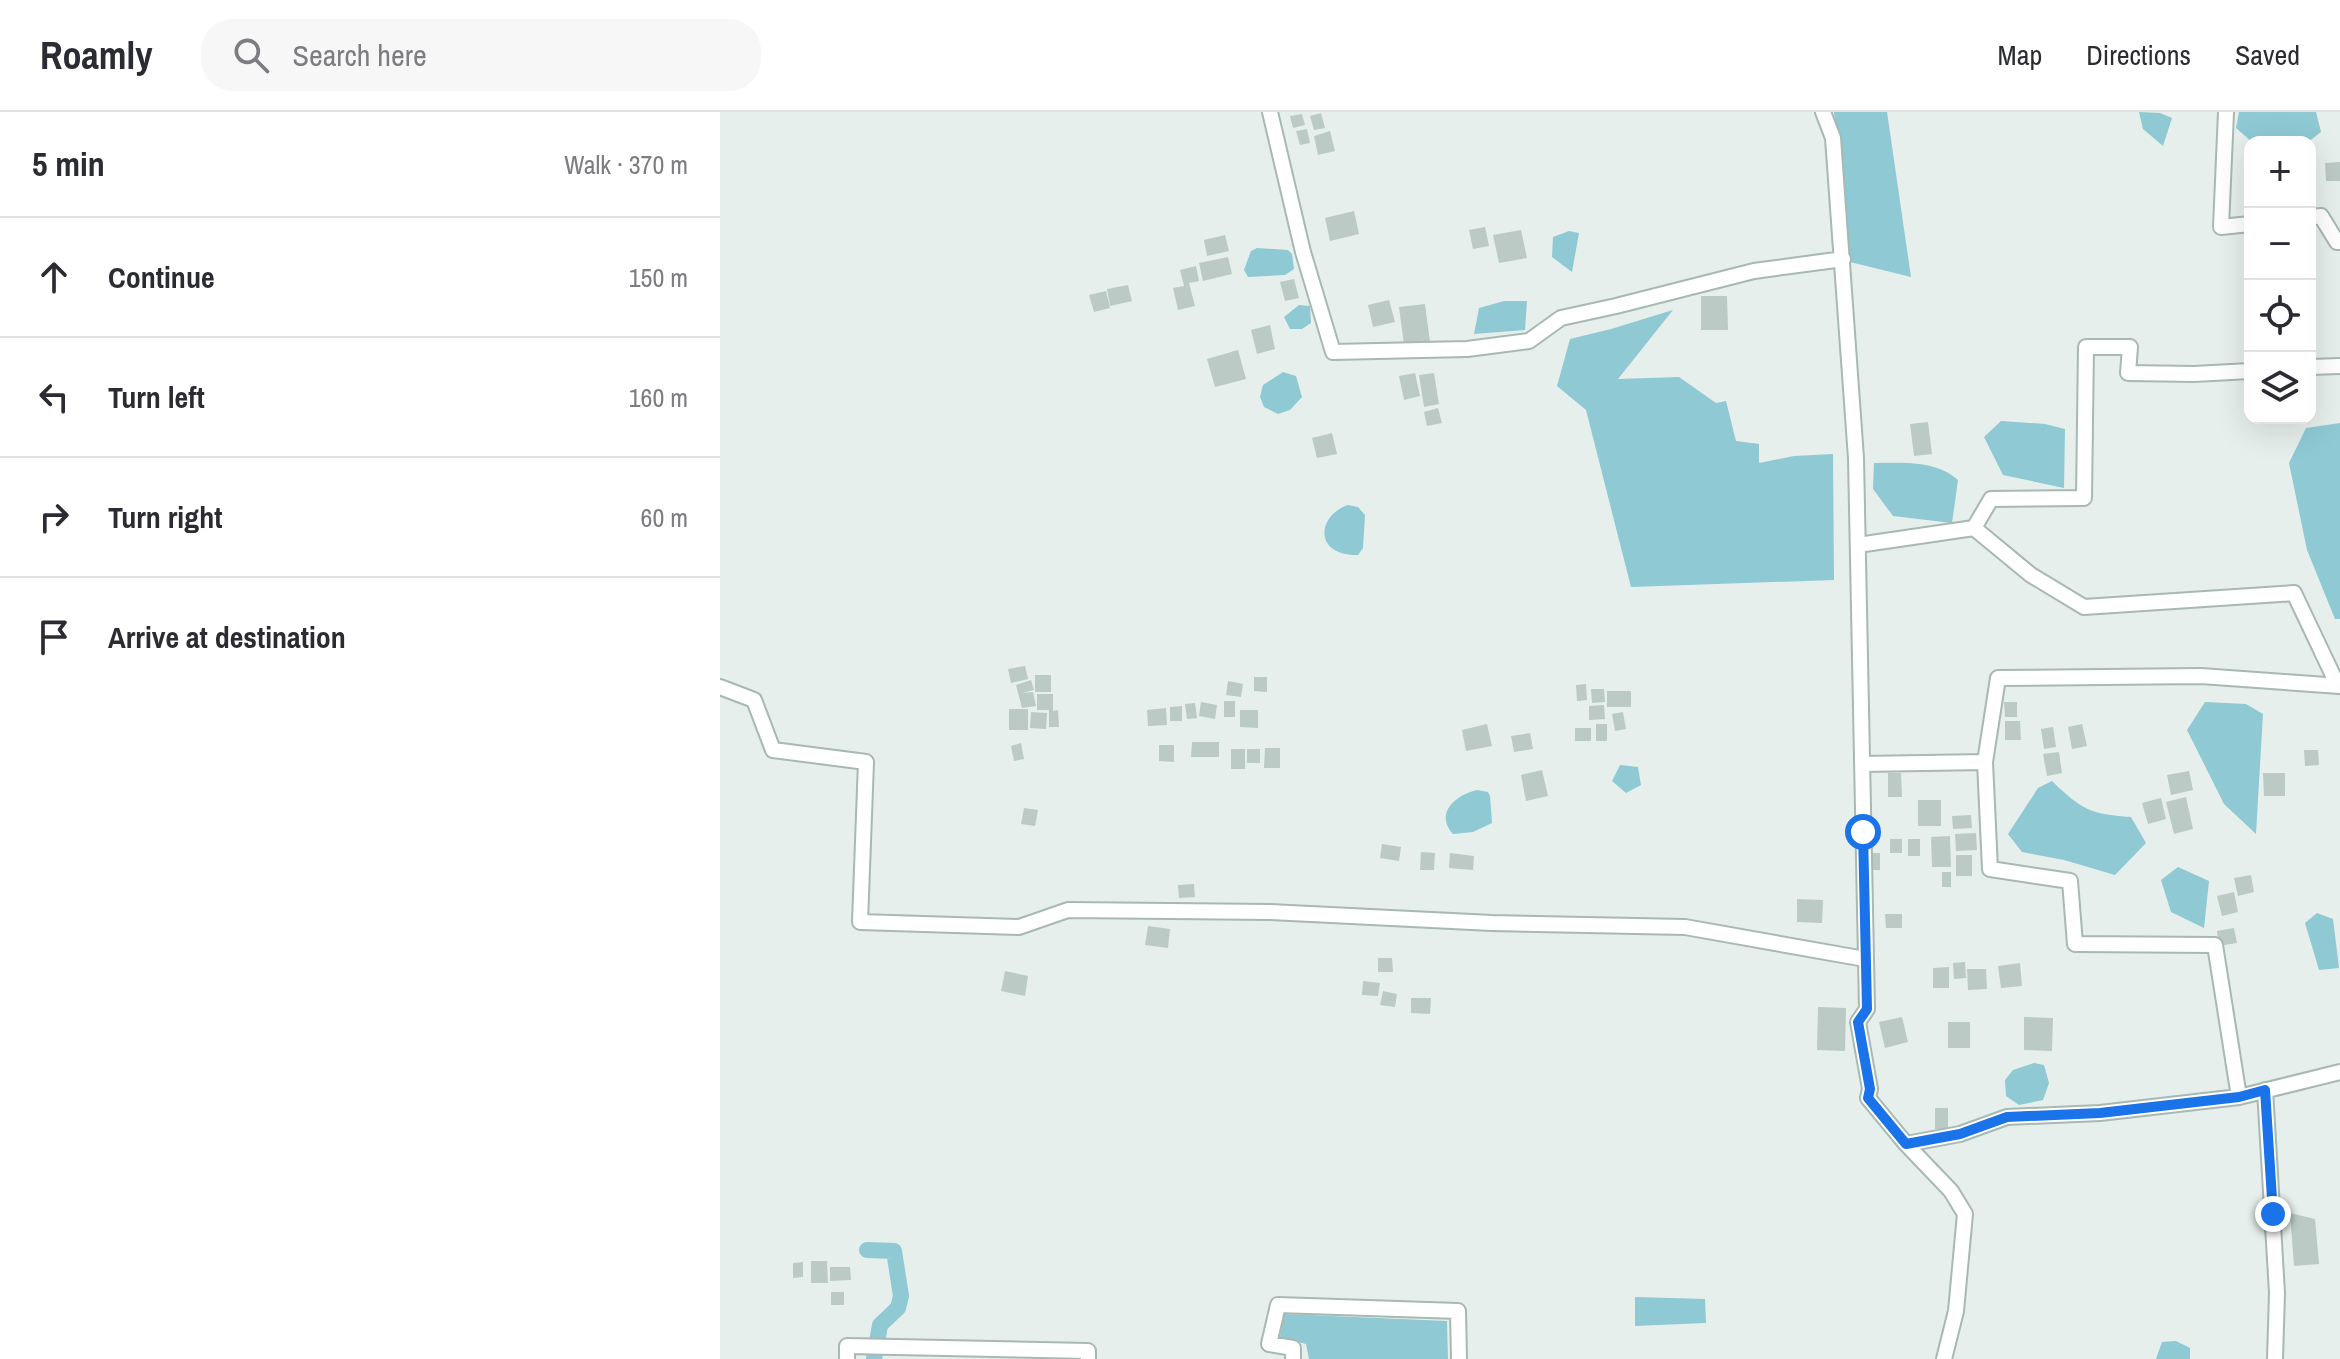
<!DOCTYPE html>
<meta charset="utf-8">
<style>
body{margin:0;font-family:"Archivo Narrow",sans-serif;background:#f7f7f7;color:#2b2b33}
.controls{position:absolute;right:24px;top:24px;display:grid;overflow:hidden;border-radius:16px;box-shadow:0 8px 32px #0002}
.controls button{width:72px;height:72px;display:grid;place-items:center;padding:0;border:0;border-bottom:2px solid #e1e1e2;background:#fff;color:#2b2b33;font:40px sans-serif}
.stop{position:absolute;width:24px;height:24px;margin:-18px;border:6px solid #1a73e8;border-radius:50%;background:#fff}
.stop.end{background:#1a73e8;border-color:#fff;box-shadow:0 2px 8px #0008}
.list{margin:0;padding:0;list-style:none}
h2{display:flex;justify-content:space-between;align-items:center;height:104px;margin:0;padding:0 32px;font-size:34px}
h2 small{font-size:26px;font-weight:400;color:#7c7c81}
.list li{display:grid;grid-template-columns:52px 1fr auto;gap:24px;align-items:center;box-sizing:border-box;height:120px;padding:0 32px;border-top:2px solid #e1e1e2}
.list b{display:block;font-size:30px;white-space:nowrap}
.list em{font-size:26px;font-style:normal;color:#7c7c81}
.icon{flex:none;width:44px;height:44px;fill:none;stroke:currentColor;stroke-width:2;stroke-linecap:round;stroke-linejoin:round}
.map{position:relative;flex:none;width:1620px;height:1247px;overflow:hidden}
header{display:flex;align-items:center;gap:48px;box-sizing:border-box;height:112px;padding:0 40px;background:#fff;border-bottom:2px solid #e1e1e2}
header strong{font-size:38px}
nav{display:flex;gap:44px;margin-inline-start:auto;font-size:28px}
.search{width:560px;height:72px;background:#f7f7f7;display:flex;align-items:center;gap:20px;box-sizing:border-box;padding:0 28px;border-radius:32px;color:#7c7c81;font-size:30px}
main{display:flex}
aside{flex:1;background:#fff}
.map>svg:first-child{display:block}
.water{fill:#8ec9d4}
.lines{fill:none;stroke-linecap:round;stroke-linejoin:round}
.canal{stroke:#8ec9d4;stroke-width:16}
.building{fill:#bbcac4}
.street-casing{stroke:#a8b8b2;stroke-width:18}
.street{stroke:#fff;stroke-width:14}
.route{stroke:#1a73e8;stroke-width:10}
</style>
<header>
<strong>Roamly</strong>
<div class="search"><svg class="icon" aria-label="search" viewBox="0 0 24 24"><circle cx="10" cy="10" r="6"/><path d="M15 15l6 6"/></svg>Search here</div>
<nav><a>Map</a><a>Directions</a><a>Saved</a></nav>
</header>
<main>
<aside>
<h2>5 min<small>Walk · 370 m</small></h2>
<ul class="list">
<li><svg class="icon" aria-label="ahead" viewBox="0 0 24 24"><path d="M12 20V5M6 11l6-6 6 6"/></svg><div><b>Continue</b></div><em>150 m</em></li>
<li><svg class="icon" aria-label="left" viewBox="0 0 24 24"><path d="M17 20v-9H6M10 6l-5 5 5 5"/></svg><div><b>Turn left</b></div><em>160 m</em></li>
<li><svg class="icon" aria-label="right" viewBox="0 0 24 24"><path d="M7 20v-9h11M14 6l5 5-5 5"/></svg><div><b>Turn right</b></div><em>60 m</em></li>
<li><svg class="icon" aria-label="arrive" viewBox="0 0 24 24"><path d="M6 21V4h12l-3 4 3 4H6"/></svg><div><b>Arrive at destination</b></div></li>
</ul>
</aside>
<div class="map">
<svg width="1620" height="1247" viewBox="0 0 1620 1247">
<rect width="100%" height="100%" fill="#e6efeb"/>
<!-- water -->
<path class="water" d="M1114,0H1167L1191,165L1130,150Z
M1419,0L1440,1L1452,6L1443,34L1423,17Z
M1519,0H1596L1601,20L1588,30H1532L1516,16Z
M849,119L859,121L852,160L832,145L833,125Z
M537,136L568,138L572,142L574,157L565,163L528,165L524,158L531,139Z
M784,189H807L805,218L754,222L759,196Z
M579,193L590,194L591,211L582,217H570L564,205Z
M953,198L898,267L959,265L996,291L1006,289L1016,329L1039,332V351L1074,344L1113,342L1114,468L911,475L866,298L837,274L850,227L891,217Z
M563,260L576,264L582,285L570,298L558,302L544,295L540,285L543,273Z
M1281,309L1325,312L1345,317L1344,376L1283,363L1264,325Z
M1620,311V507H1615L1587,438L1569,351L1586,316Z
M1154,351C1183,351 1215,348 1238,368L1232,411L1173,404L1153,377Z
M628,393L638,395L645,403L643,436L638,443C594,444 596,404 628,393Z
M1485,590L1526,592L1543,602L1536,722L1504,692L1467,618Z
M900,653L918,655L921,673L906,681L892,669Z
M1332,669C1362,698 1370,702 1411,705L1426,731L1395,763L1344,748L1302,740L1288,722L1318,676Z
M757,678L768,680L770,684L772,711L753,720L733,722C714,701 736,683 757,678Z
M1458,755L1489,769L1484,816L1451,800L1441,768Z
M1597,801L1613,807L1619,856L1599,858L1585,811Z
M1314,951L1324,953L1329,971L1323,988L1299,993L1286,984L1285,968L1293,958Z
M915,1185L985,1187L986,1211L915,1214Z
M564,1202L727,1209L728,1247H589L586,1232L560,1225Z
M1456,1229L1470,1236V1247H1436L1442,1230Z"/>
<g class="lines">
<!-- canal -->
<path class="canal" d="M147,1138L174,1139L181,1184L178,1196L160,1213L154,1247"/>
</g>
<!-- building -->
<path class="building" d="M601,1L605,16L594,18L590,4Z
M582,2L585,13L573,16L570,4Z
M587,17L590,31L580,33L576,19Z
M610,19L615,39L598,43L594,24Z
M1620,50V69H1606L1605,51Z
M634,99L639,122L610,129L605,106Z
M765,115L769,134L753,137L749,118Z
M801,118L807,146L779,151L773,123Z
M505,123L509,139L487,144L484,128Z
M508,145L512,162L483,169L479,151Z
M476,154L479,169L469,171L475,194L458,198L453,176L464,174L460,158Z
M574,167L579,186L565,189L560,170Z
M408,173L412,189L390,194L387,177Z
M386,179L390,196L374,200L369,183Z
M981,184H1007L1008,218H981Z
M669,188L675,210L653,215L648,193Z
M705,192L710,230L684,233L679,195Z
M550,213L555,237L537,242L531,218Z
M518,238L526,267L495,275L487,247Z
M695,261L700,284L684,288L679,264Z
M714,261L719,292L704,295L699,263Z
M718,296L722,311L707,314L704,300Z
M1208,310L1212,342L1194,344L1190,312Z
M612,321L617,342L597,346L592,326Z
M305,554L308,567L291,571L288,557Z
M315,563H331V580H315Z
M534,565H547V580L534,579Z
M311,568L314,578L302,581L313,580L316,594L302,596L296,573Z
M508,569L523,572L521,585L506,583Z
M866,572L867,588L857,589L856,573Z
M871,577H884L885,590L872,591Z
M887,579H911V595H887Z
M317,582H333V599L338,598L339,615H329V598H317Z
M504,589H515V605H504Z
M481,590L497,593L495,607L479,604Z
M1284,590H1297V605H1285Z
M475,591L477,606L467,607L465,592Z
M884,593L885,607L869,608V594Z
M462,594V609H450V595Z
M446,596L447,613L428,614L427,598Z
M289,597H308V618H289Z
M520,598H538V616L520,615Z
M311,600L327,601L326,617L310,616Z
M903,600L906,617L895,619L892,602Z
M1285,609H1300L1301,628H1285Z
M767,612L772,634L746,639L742,618Z
M876,612H887V629H876Z
M1362,612L1367,634L1352,637L1348,615Z
M1333,615L1336,635L1324,637L1321,617Z
M855,616H871V629H855Z
M810,621L813,637L794,640L791,624Z
M472,630H499V645H471Z
M301,631L304,647L294,649L291,634Z
M439,633H454V650L439,649Z
M545,636H560V656H544Z
M511,637H525V657H511Z
M527,637H540V651H527Z
M1584,638H1598L1599,653L1585,654Z
M1339,640L1342,661L1327,664L1323,642Z
M822,658L828,684L806,689L801,663Z
M1469,659L1473,678L1451,683L1447,663Z
M1168,661H1181L1182,685H1168Z
M1543,661H1565V684H1544Z
M1466,685L1473,717L1454,722L1446,690Z
M1441,686L1446,707L1428,712L1422,691Z
M1198,688H1221V714H1198Z
M304,696L318,698L315,714L301,712Z
M1251,703L1252,716L1233,717L1232,704Z
M1256,721L1257,738L1236,739L1235,722Z
M1230,724L1231,755H1212L1211,725Z
M1170,727H1182V741H1170Z
M1188,727H1200V744H1188Z
M662,732L681,735L679,749L660,746Z
M701,740L715,741L714,758H700Z
M730,741L754,744L753,758L729,756Z
M1150,741H1160V758H1150Z
M1236,743H1252V764H1236Z
M1222,760H1231V775H1222Z
M1531,763L1534,780L1518,784L1514,766Z
M474,772L475,785L459,786L458,773Z
M1514,780L1518,800L1502,804L1497,784Z
M1077,787L1103,788L1102,811L1077,810Z
M1165,802H1182V816H1166Z
M428,814L450,817L448,836L425,833Z
M1514,816L1517,831L1499,834L1497,819Z
M658,846H672L673,860H658Z
M1245,850L1246,866L1234,867L1233,851Z
M1300,851L1302,874L1281,876L1278,854Z
M1229,855V876H1213V856Z
M1247,857H1266L1267,877L1248,878Z
M285,859L308,864L305,884L281,879Z
M643,869L660,871L658,884L642,883Z
M663,879L677,882L675,895L660,893Z
M691,886H711L710,902L691,901Z
M1098,895L1126,896L1125,939L1097,938Z
M1182,905L1188,930L1165,936L1159,910Z
M1304,905L1333,906L1332,939L1304,938Z
M1228,910H1250V936H1228Z
M1215,996H1228V1017H1215Z
M1570,1101L1595,1107L1599,1152L1574,1154Z
M91,1149H107L108,1171H91Z
M83,1150V1165L73,1166V1151Z
M110,1155H130L131,1168L110,1169Z
M111,1180H124V1193H111Z"/>
<g class="lines">
<defs>
<path id="street" d="M550,0L583,140L613,240L747,237L809,229L841,206L896,194L1034,159L1123,147
M1103,0L1113,26L1136,346L1147,897L1138,910L1150,977L1148,986L1186,1032L1231,1079L1245,1102L1236,1199L1224,1247
M1506,0L1501,115L1530,112
M1590,105L1601,104L1617,130H1620
M1590,255L1620,254
M1530,259L1474,262L1408,261L1410,235H1366L1364,386L1271,387L1254,416L1311,463L1364,495L1574,481L1618,574
M1138,433L1254,416
M1620,574L1481,564L1278,566L1265,650L1270,757L1350,769L1355,832L1495,833L1519,985L1620,960
M0,575L34,588L53,638L146,650L140,810L299,815L348,798L550,800L772,811L965,815L1145,847
M1142,652L1265,650
M1545,978L1557,1181L1555,1247
M1186,1032L1240,1022L1287,1005L1380,1001L1519,985
M127,1247V1234L368,1239V1247
M573,1247V1236L549,1232L558,1193L738,1199L739,1247"/>
</defs>
<!-- street casing -->
<use href="#street" class="street-casing"/>
<!-- street -->
<use href="#street" class="street"/>
</g>
<g class="lines">
<!-- route -->
<path class="route" d="M1143,720L1147,897L1138,910L1150,977L1148,986L1186,1032L1240,1022L1287,1005L1380,1001L1519,985L1545,978L1553,1102"/>
</g>
</svg>
<div class="controls">
<button>+</button>
<button>−</button>
<button><svg class="icon" aria-label="locate" viewBox="0 0 24 24"><circle cx="12" cy="12" r="6"/><path d="M12 2v4M12 18v4M2 12h4M18 12h4"/></svg></button>
<button><svg class="icon" aria-label="layers" viewBox="0 0 24 24"><path d="M12 4l9 5-9 5-9-5zM3 14l9 5 9-5"/></svg></button>
</div>
<div class="stop" style="left:1143px;top:720px"></div>
<div class="stop end" style="left:1553px;top:1102px"></div>
</div>
</main>
